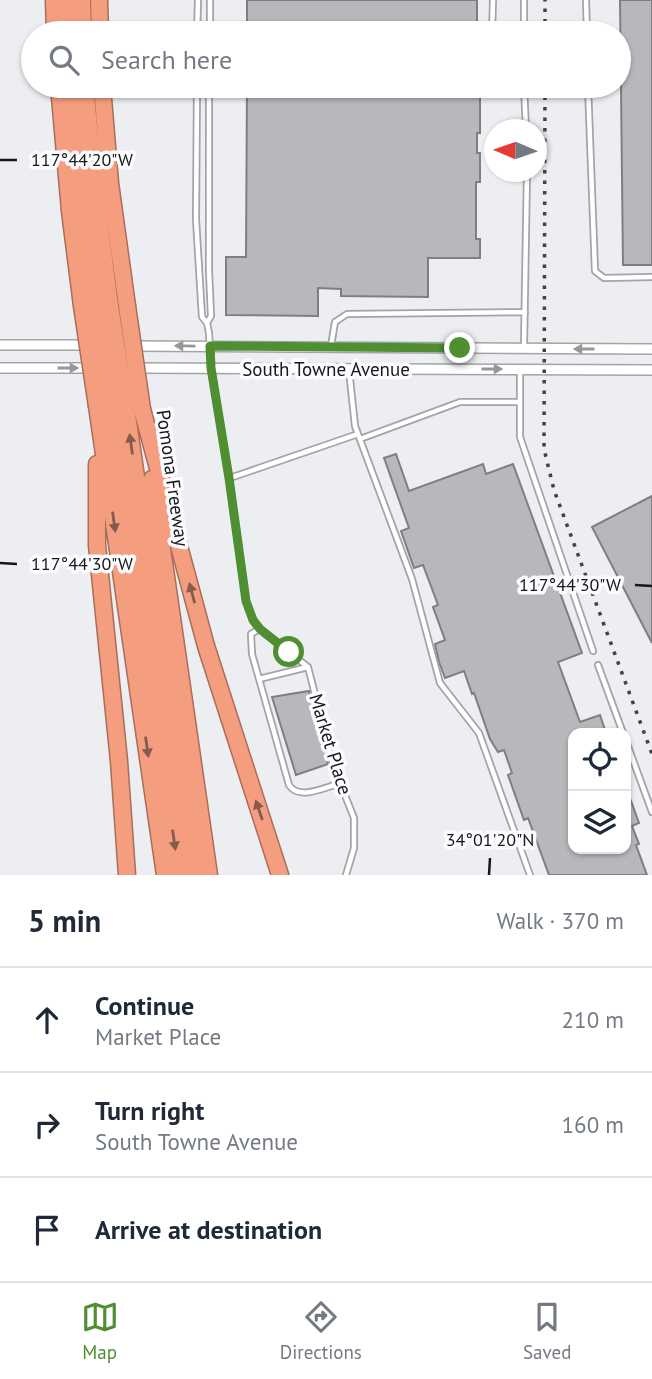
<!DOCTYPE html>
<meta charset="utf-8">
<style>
body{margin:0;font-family:"PT Sans",sans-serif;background:#f6f6f7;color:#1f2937}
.controls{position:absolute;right:21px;bottom:21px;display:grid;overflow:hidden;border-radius:14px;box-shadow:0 2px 5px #0004}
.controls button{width:63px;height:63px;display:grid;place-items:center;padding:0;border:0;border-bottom:2px solid #e0e1e3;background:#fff;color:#1f2937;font:35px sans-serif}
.compass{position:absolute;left:484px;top:119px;width:63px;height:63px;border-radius:50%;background:#fff;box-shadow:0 2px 5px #0004;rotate:272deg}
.stop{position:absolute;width:21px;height:21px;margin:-16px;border:5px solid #4f8f31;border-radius:50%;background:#fff}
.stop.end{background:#4f8f31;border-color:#fff;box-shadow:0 2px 7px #0008}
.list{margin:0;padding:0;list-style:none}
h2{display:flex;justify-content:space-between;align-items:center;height:91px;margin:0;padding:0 28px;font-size:30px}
h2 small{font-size:23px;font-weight:400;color:#747a83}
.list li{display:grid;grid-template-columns:46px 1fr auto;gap:21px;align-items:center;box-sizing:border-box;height:105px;padding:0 28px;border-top:2px solid #e0e1e3}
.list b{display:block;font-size:26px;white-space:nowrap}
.list p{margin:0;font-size:23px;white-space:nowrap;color:#747a83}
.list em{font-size:23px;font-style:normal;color:#747a83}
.icon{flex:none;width:38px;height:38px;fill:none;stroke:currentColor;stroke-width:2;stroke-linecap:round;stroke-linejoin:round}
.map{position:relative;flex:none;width:652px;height:875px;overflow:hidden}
.search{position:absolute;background:#fff;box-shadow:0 2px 5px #0004;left:21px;right:21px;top:21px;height:77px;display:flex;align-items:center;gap:18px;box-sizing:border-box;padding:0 24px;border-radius:38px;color:#747a83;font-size:26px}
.sheet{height:406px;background:#fff}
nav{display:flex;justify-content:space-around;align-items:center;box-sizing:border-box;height:98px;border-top:2px solid #e0e1e3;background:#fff;font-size:19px;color:#747a83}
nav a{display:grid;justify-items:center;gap:4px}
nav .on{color:#4f8f31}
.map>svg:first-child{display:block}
.building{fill:#b7b8bc;stroke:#7f7f83;stroke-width:2}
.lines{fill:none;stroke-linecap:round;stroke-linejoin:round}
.lane-casing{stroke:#a3a4a8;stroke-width:8}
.street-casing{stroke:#a3a4a8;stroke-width:12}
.highway-casing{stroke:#a76e5b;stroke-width:19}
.lane{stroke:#fff;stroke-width:4.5}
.street{stroke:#fff;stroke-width:9}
.highway{stroke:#f59d7f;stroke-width:16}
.rail{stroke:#424244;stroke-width:3.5;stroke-dasharray:3.5 7;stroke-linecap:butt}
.highway-bridge-casing{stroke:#a76e5b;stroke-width:19;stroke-linecap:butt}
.highway-bridge{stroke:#f59d7f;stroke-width:16}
.oneway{fill:#979797}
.oneway2{fill:#865a4c}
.route{stroke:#4f8f31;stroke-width:9}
.ticks{fill:none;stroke:#171718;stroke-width:2.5}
.labels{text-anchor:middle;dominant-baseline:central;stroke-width:7;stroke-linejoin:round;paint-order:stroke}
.street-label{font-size:19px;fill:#171718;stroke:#fbfcff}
.ticks-label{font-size:18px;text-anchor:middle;fill:#171718;stroke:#fbfcff;stroke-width:7;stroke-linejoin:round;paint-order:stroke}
</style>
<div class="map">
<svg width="652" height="875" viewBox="0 0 652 875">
<rect width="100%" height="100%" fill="#edeef2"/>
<!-- building -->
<path class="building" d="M247,0H477V33H247Z
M620,0H652V265H623Z
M247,86H477V96H480V133H477V153H480V182H476V239H480V258H428V297L341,296V289L318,288V316L226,315V257H246Z
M396,454L409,491L483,464L486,474L513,464L582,653L558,662L580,722L600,715L606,733H573V849H626L627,790L639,823L632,826L639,844L636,845L647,875H549L528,818L524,820L508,775L512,773L504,750L498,752L490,739L474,693L472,694L464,671L445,678L439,662L435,644L445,640L433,607L438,605L423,565L414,568L401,531L409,528L384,458Z
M652,496V643L592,527Z
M309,691L328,764L296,775L272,697Z"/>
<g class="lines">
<defs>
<path id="lane" d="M524,0V33
M586,0L587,33
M197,33L198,0
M210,33V0
M492,33L493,0
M197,86L196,219L202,317L207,323L209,333L211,368L229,478L246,601L253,620L259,629L308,667L333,765L354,818V848L346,875
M524,86L526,130
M588,86L595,271L604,278L652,277
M207,323L211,316L209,270V86
M331,346L335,322L347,314L525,312
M524,347L527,172
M349,370L355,426L412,579L440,683L479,733L530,875
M520,370V437L593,651
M360,439L460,402H520
M230,478L358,434
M259,629L251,634L252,654L289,785C299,801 325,787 341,783
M598,665L623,733
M259,679L308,667
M626,741L652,812"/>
<path id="street" d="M0,345H90
M129,346L652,349
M0,368H93
M135,368L652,370"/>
<path id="highway" d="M54,0L55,33
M68,0L69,33
M82,0L83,33
M99,0L100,33
M59,86L70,211L82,306
M72,86L84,214L97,306
M85,86L96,197L110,306
M102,86L110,183L127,306
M97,406L165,875
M112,408L180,875
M126,408L194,875
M142,409L206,646L280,875
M97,464V545L119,761L127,875
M152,479L209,875"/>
</defs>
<!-- lane casing -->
<use href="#lane" class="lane-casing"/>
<!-- street casing -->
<use href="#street" class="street-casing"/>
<!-- highway casing -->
<use href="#highway" class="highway-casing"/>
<!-- lane -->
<use href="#lane" class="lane"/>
<!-- street -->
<use href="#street" class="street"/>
<!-- highway -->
<use href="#highway" class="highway"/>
<!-- rail -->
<path class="rail" d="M545,33V0
M545,86L544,449L554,490L652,754"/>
<defs>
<path id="highway-bridge" d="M82,306L97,406
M97,306L112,408
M110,306L126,408
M127,306L142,409"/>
</defs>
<!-- highway-bridge casing -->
<use href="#highway-bridge" class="highway-bridge-casing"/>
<!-- highway-bridge -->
<use href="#highway-bridge" class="highway-bridge"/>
</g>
<!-- one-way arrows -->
<defs><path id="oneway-solid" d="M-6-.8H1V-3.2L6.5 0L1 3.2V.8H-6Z" transform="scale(1.75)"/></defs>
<g class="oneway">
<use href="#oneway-solid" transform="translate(185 346) rotate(-179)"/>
<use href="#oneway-solid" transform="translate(584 349) rotate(-180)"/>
<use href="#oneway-solid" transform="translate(68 368)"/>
<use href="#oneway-solid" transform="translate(492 369)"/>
</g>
<g class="oneway2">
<use href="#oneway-solid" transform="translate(131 444) rotate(-98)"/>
<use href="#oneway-solid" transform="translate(114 522) rotate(82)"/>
<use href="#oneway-solid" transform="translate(192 593) rotate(-105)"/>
<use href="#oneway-solid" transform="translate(147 747) rotate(82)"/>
<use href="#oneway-solid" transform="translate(259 810) rotate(-109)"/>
<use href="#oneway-solid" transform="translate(174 840) rotate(82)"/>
</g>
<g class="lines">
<!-- route -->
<path class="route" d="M289,652L260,629L253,620L246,601L229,478L211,368L210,346L460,348"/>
</g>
<!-- ticks -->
<path class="ticks" d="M0,160H17M0,563L17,564M635,585L652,586M489,875L490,858"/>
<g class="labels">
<!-- street labels -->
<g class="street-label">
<text x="326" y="369">South Towne Avenue</text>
<text transform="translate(173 478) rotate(82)">Pomona Freeway</text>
<text transform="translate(331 744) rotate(73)">Market Place</text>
</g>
</g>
<g class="ticks-label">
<text x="82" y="166">117°44'20"W</text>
<text x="82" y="570">117°44'30"W</text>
<text x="570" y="591">117°44'30"W</text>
<text x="490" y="846">34°01'20"N</text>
</g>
</svg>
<div class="controls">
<button><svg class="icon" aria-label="locate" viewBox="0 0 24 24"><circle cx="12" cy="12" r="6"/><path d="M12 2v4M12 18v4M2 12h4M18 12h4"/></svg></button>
<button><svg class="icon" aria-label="layers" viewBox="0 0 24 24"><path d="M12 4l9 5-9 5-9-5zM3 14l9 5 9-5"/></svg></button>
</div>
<svg class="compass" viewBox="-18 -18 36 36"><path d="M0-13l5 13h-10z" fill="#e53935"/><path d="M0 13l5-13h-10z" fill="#747a83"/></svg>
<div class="stop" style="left:289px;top:652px"></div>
<div class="stop end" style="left:460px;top:348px"></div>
<div class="search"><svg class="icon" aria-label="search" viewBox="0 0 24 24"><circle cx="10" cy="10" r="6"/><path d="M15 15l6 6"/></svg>Search here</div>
</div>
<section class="sheet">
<h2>5 min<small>Walk · 370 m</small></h2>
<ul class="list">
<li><svg class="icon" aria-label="ahead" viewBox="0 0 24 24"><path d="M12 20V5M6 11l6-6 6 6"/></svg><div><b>Continue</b><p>Market Place</p></div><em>210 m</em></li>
<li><svg class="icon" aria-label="right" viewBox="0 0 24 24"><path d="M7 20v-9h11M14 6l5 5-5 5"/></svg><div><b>Turn right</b><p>South Towne Avenue</p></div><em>160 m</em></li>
<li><svg class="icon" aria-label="arrive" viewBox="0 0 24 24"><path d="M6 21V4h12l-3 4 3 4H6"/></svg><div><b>Arrive at destination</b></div></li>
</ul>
</section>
<nav>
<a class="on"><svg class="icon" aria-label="map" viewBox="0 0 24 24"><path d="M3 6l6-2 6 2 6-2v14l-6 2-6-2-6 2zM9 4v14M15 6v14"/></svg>Map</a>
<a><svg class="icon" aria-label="directions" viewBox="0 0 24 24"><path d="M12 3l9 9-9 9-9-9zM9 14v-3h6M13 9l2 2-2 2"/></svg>Directions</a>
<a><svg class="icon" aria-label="saved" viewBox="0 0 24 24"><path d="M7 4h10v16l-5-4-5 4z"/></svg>Saved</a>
</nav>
